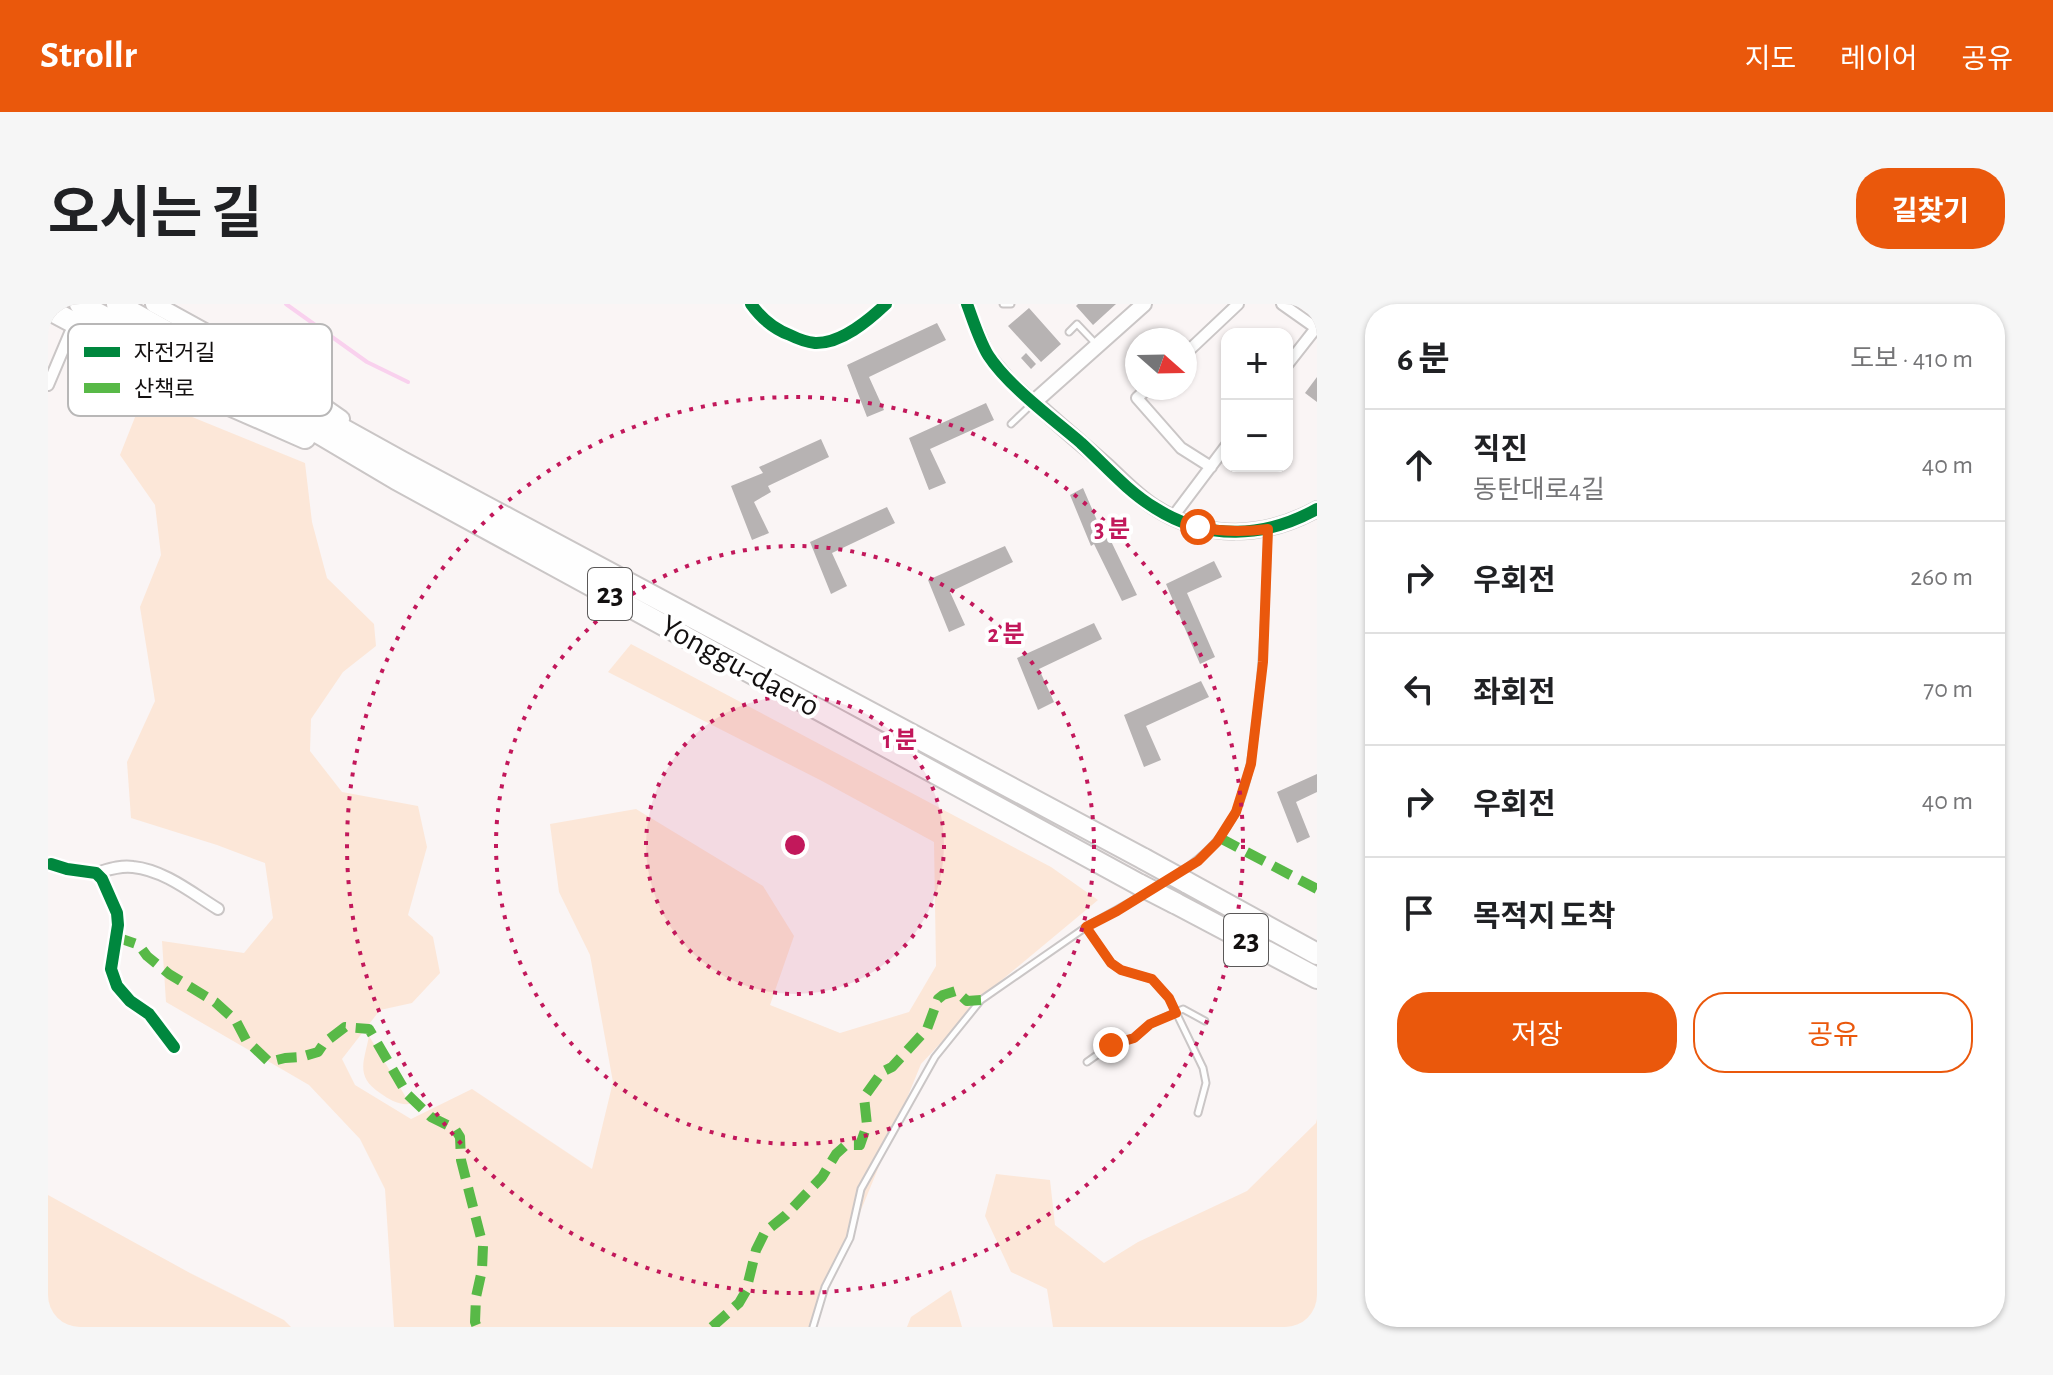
<!DOCTYPE html>
<html lang="ko">
<meta charset="utf-8">
<style>
body{margin:0;font-family:"Alegreya Sans","Noto Sans KR",sans-serif;background:#f6f6f6;color:#202124}
.controls{position:absolute;right:24px;top:24px;display:grid;overflow:hidden;border-radius:16px;box-shadow:0 2px 6px #0004}
.controls button{width:72px;height:72px;display:grid;place-items:center;padding:0;border:0;border-bottom:2px solid #e0e0e0;background:#fff;color:#202124;font:40px sans-serif}
.compass{position:absolute;left:1077px;top:24px;width:72px;height:72px;border-radius:50%;background:#fff;box-shadow:0 2px 6px #0004;rotate:110deg}
.stop{position:absolute;width:24px;height:24px;margin:-18px;border:6px solid #ea580c;border-radius:50%;background:#fff}
.stop.end{background:#ea580c;border-color:#fff;box-shadow:0 2px 8px #0008}
.list{margin:0;padding:0;list-style:none}
h2{display:flex;justify-content:space-between;align-items:center;height:104px;margin:0;padding:0 32px;font-size:34px}
h2 small{font-size:26px;font-weight:400;color:#757577}
.list li{display:grid;grid-template-columns:52px 1fr auto;gap:24px;align-items:center;box-sizing:border-box;height:112px;padding:0 32px;border-top:2px solid #e0e0e0}
.list b{display:block;font-size:30px;white-space:nowrap}
.list p{margin:0;font-size:26px;white-space:nowrap;color:#757577}
.list em{font-size:26px;font-style:normal;color:#757577}
.actions{display:flex;gap:16px;padding:24px 32px}
.actions a{flex:1;padding:18px 0;border:2px solid #ea580c;border-radius:32px;text-align:center;font-size:28px;color:#ea580c}
.actions .main{background:#ea580c;color:#fff}
.icon{flex:none;width:44px;height:44px;fill:none;stroke:currentColor;stroke-width:2;stroke-linecap:round;stroke-linejoin:round}
.map{position:relative;flex:none;width:1269px;height:1023px;overflow:hidden;border-radius:32px}
header{display:flex;align-items:center;gap:48px;box-sizing:border-box;height:112px;padding:0 40px;background:#ea580c;color:#fff}
header strong{font-size:38px}
nav{display:flex;gap:44px;margin-inline-start:auto;font-size:28px}
.intro{display:flex;align-items:center;justify-content:space-between;box-sizing:border-box;height:192px;padding:0 48px}
h1{margin:0;font-size:56px}
.button{padding:20px 36px;border-radius:32px;background:#ea580c;color:#fff;font-size:28px;font-weight:700}
main{display:flex;gap:48px;padding:0 48px}
aside{flex:1;background:#fff;border-radius:32px;box-shadow:0 2px 6px #0004}
.map>svg:first-child{display:block}
.green{fill:#fce7d8}
.lines{fill:none;stroke-linecap:round;stroke-linejoin:round}
.stream{stroke:#f9d1ee;stroke-width:4}
.building{fill:#b7b3b3}
.lane-casing{stroke:#cac6c6;stroke-width:9}
.street-casing{stroke:#cac6c6;stroke-width:14}
.secondary-casing{stroke:#cac6c6;stroke-width:18}
.primary-casing{stroke:#cac6c6;stroke-width:20}
.highway-casing{stroke:#cac6c6;stroke-width:24}
.lane{stroke:#fefefe;stroke-width:5}
.street{stroke:#fefefe;stroke-width:10}
.secondary{stroke:#fefefe;stroke-width:14}
.primary{stroke:#fefefe;stroke-width:16}
.highway{stroke:#fefefe;stroke-width:20}
.highway-bridge-casing{stroke:#cac6c6;stroke-width:24;stroke-linecap:butt}
.highway-bridge{stroke:#fefefe;stroke-width:20}
.quiet{stroke:#58b947;stroke-width:10;stroke-dasharray:20 10;stroke-linecap:butt}
.cycleway-casing{stroke:#fff;stroke-width:17}
.cycleway{stroke:#00873e;stroke-width:12}
.route{stroke:#ea580c;stroke-width:10}
.ring{fill:none;stroke:#c2185b;stroke-width:4;stroke-dasharray:4 8}
.labels{text-anchor:middle;dominant-baseline:central;stroke-width:8;stroke-linejoin:round;paint-order:stroke}
.shield{fill:#fff;stroke:#5a5858;stroke-width:2}
.shield-label{font-size:30px;font-weight:bold;fill:#131010}
.street-label{font-size:32px;fill:#131010;stroke:#fff}
.key{fill:#fff;stroke:#b8b7b7;stroke-width:2}
.key-label{font-size:22px;fill:#131010}
.centre{fill:#c2185b;stroke:#fff;stroke-width:4}
.ring-label{font-size:24px;text-anchor:middle;font-weight:bold;fill:#c2185b;stroke:#fff;stroke-width:8;stroke-linejoin:round;paint-order:stroke}
</style>
<header>
<strong>Strollr</strong>
<nav><a>지도</a><a>레이어</a><a>공유</a></nav>
</header>
<div class="intro"><h1>오시는 길</h1><a class="button">길찾기</a></div>
<main>
<div class="map">
<svg width="1269" height="1023" viewBox="0 0 1269 1023">
<rect width="100%" height="100%" fill="#faf5f5"/>
<!-- green -->
<path class="green" d="M95,93L257,159L264,218L279,274L326,320L328,342L295,368L263,415L262,447L294,488L370,502L379,543L360,611L385,633L392,669L364,699L332,706L294,755L307,781L363,815L424,785L544,865L565,778L542,651L511,588L502,520L588,505L715,582L746,632L722,701L792,729L861,708L888,662L886,538L774,477L560,368L583,340L1003,563L1050,596L943,685L873,760L765,1023H346L337,885L312,835L261,781L118,698L114,637L196,649L225,614L217,559L169,541L83,514L79,458L107,397L92,303L113,251L107,201L72,151Z
M321,732L362,800C350,801 342,796 332,789C307,772 316,758 321,732Z
M1269,815V1023H1005L999,985L963,968L937,912L948,870L1002,876L1007,921L1056,959L1090,938L1199,887L1268,819Z
M0,891L142,969L236,1016L243,1023H0Z
M903,986L914,1023H859L863,1013Z"/>
<g class="lines">
<!-- stream -->
<path class="stream" d="M238,0L319,58L360,78"/>
</g>
<!-- building -->
<path class="building" d="M1030,0H1068L1045,21L1028,2Z
M981,4L1013,40L993,58L960,22Z
M889,19L898,36L821,73L836,106L819,113L799,61Z
M978,49L988,60L983,65L973,54Z
M1269,73V98L1257,89Z
M938,99L946,116L882,145L898,179L881,186L861,134Z
M773,135L781,153L720,182L723,188L706,198L721,229L704,236L683,182L715,169L711,163Z
M1035,184L1057,235L1061,233L1089,291L1074,297L1046,240L1043,242L1022,191Z
M839,203L847,219L784,249L799,282L783,290L762,238Z
M957,242L965,258L902,288L917,321L901,328L880,276Z
M1166,257L1174,273L1139,289L1167,353L1152,360L1118,280Z
M1046,319L1054,335L991,365L1006,398L990,406L969,354Z
M1153,377L1161,393L1098,422L1113,456L1096,463L1076,411Z
M1269,470V488L1248,498L1262,533L1249,539L1229,488Z"/>
<g class="lines">
<defs>
<path id="lane" d="M955,0H963
M1021,28L1029,20L1049,41
M963,120L985,99
M1131,569C1155,553 1176,534 1188,507C1202,476 1205,443 1209,411C1216,349 1218,288 1220,226
M1038,623L1063,659L1073,666L1104,675L1121,694L1155,764L1158,779L1150,809
M1039,758L1063,741L1086,734L1102,720L1135,705L1157,717
M765,1023L777,983L802,934L813,885L887,753L933,696L1038,623L1095,591"/>
<path id="street" d="M703,0C713,14 726,25 742,31C750,35 758,38 767,39C793,40 820,17 838,0
M919,0L940,50L964,78L986,98
M1234,0L1268,24L1239,61
M1137,50L1190,0
M0,81L22,29
M1100,84L1089,94L1133,144L1163,163
M1124,214L1179,141
M3,560L19,565L48,569L54,575L69,609L70,621L63,665L69,682L82,697L101,710L126,743
M48,569C59,566 72,561 85,563C116,566 144,589 170,605"/>
<path id="secondary" d="M1096,0L986,98C1010,120 1035,141 1060,163C1075,177 1089,192 1106,203C1158,237 1217,234 1269,205"/>
<path id="primary" d="M106,0L213,59L293,115"/>
<path id="highway" d="M32,0L240,111L348,175L1092,581
M69,0L354,158L1096,555
M0,5L177,99L257,134
M1138,578L1269,650
M1127,599L1269,674"/>
</defs>
<!-- lane casing -->
<use href="#lane" class="lane-casing"/>
<!-- street casing -->
<use href="#street" class="street-casing"/>
<!-- secondary casing -->
<use href="#secondary" class="secondary-casing"/>
<!-- primary casing -->
<use href="#primary" class="primary-casing"/>
<!-- highway casing -->
<use href="#highway" class="highway-casing"/>
<!-- lane -->
<use href="#lane" class="lane"/>
<!-- street -->
<use href="#street" class="street"/>
<!-- secondary -->
<use href="#secondary" class="secondary"/>
<!-- primary -->
<use href="#primary" class="primary"/>
<!-- highway -->
<use href="#highway" class="highway"/>
<defs>
<path id="highway-bridge" d="M1096,555L1138,578
M1092,581L1127,599"/>
</defs>
<!-- highway-bridge casing -->
<use href="#highway-bridge" class="highway-bridge-casing"/>
<!-- highway-bridge -->
<use href="#highway-bridge" class="highway-bridge"/>
<!-- quiet -->
<path class="quiet" d="M1172,534L1269,585
M68,633L91,641L99,652L121,670L167,698L188,717L198,736L221,758L237,754L253,753L270,748L276,739L297,723L321,725L359,790L383,813L407,825L412,833L413,856L435,942L434,966L428,993L427,1018L429,1023
M664,1023L691,999L698,987L708,946L717,928L738,911L774,873L788,850L798,841H812L819,821L816,793L834,768L844,763L879,725L890,695L895,691L908,687L919,697L933,696"/>
<defs>
<path id="cycleway" d="M703,0C713,14 726,25 742,31C750,35 758,38 767,39C793,40 820,17 838,0
M919,0C925,16 931,36 940,51C960,82 1005,115 1033,139C1057,161 1079,187 1107,204C1159,237 1217,234 1269,205
M3,560L19,565L48,569L54,575L69,609L70,621L63,665L69,682L82,697L101,710L126,743"/>
</defs>
<!-- cycleway casing -->
<use href="#cycleway" class="cycleway-casing"/>
<!-- cycleway -->
<use href="#cycleway" class="cycleway"/>
</g>
<g class="lines">
<!-- route -->
<path class="route" d="M1063,741L1086,734L1102,720L1128,709L1121,694L1104,675L1073,666L1063,659L1038,623L1069,607L1150,557L1169,538L1188,508L1203,460L1215,358L1220,225C1196,228 1174,228 1150,223"/>
</g>
<!-- distance rings -->
<circle cx="747" cy="541" r="149" fill="#c2185b" fill-opacity=".12"/>
<g class="ring">
<circle cx="747" cy="541" r="149"/>
<circle cx="747" cy="541" r="299"/>
<circle cx="747" cy="541" r="448"/>
</g>
<g class="labels">
<!-- shield labels -->
<g class="shield">
<rect x="540" y="264" width="44" height="52" rx="6"/>
<rect x="1176" y="610" width="44" height="52" rx="6"/>
</g>
<g class="shield-label">
<text x="562" y="290">23</text>
<text x="1198" y="636">23</text>
</g>
<!-- street labels -->
<g class="street-label">
<text transform="translate(692 362) rotate(29)">Yonggu-daero</text>
</g>
</g>
<!-- legend -->
<rect x="20" y="20" width="264" height="92" rx="12" class="key"/>
<rect x="36" y="43" width="36" height="10" fill="#00873e"/>
<rect x="36" y="79" width="36" height="10" fill="#58b947"/>
<g class="key-label">
<text x="86" y="56">자전거길</text>
<text x="86" y="92">산책로</text>
</g>
<circle cx="747" cy="541" r="12" class="centre"/>
<g class="ring-label">
<text x="1064" y="233">3 분</text>
<text x="958" y="338">2 분</text>
<text x="852" y="444">1 분</text>
</g>
</svg>
<div class="controls">
<button>+</button>
<button>−</button>
</div>
<svg class="compass" viewBox="-18 -18 36 36"><path d="M0-13l5 13h-10z" fill="#e53935"/><path d="M0 13l5-13h-10z" fill="#757577"/></svg>
<div class="stop" style="left:1150px;top:223px"></div>
<div class="stop end" style="left:1063px;top:741px"></div>
</div>
<aside>
<h2>6 분<small>도보 · 410 m</small></h2>
<ul class="list">
<li><svg class="icon" aria-label="ahead" viewBox="0 0 24 24"><path d="M12 20V5M6 11l6-6 6 6"/></svg><div><b>직진</b><p>동탄대로4길</p></div><em>40 m</em></li>
<li><svg class="icon" aria-label="right" viewBox="0 0 24 24"><path d="M7 20v-9h11M14 6l5 5-5 5"/></svg><div><b>우회전</b></div><em>260 m</em></li>
<li><svg class="icon" aria-label="left" viewBox="0 0 24 24"><path d="M17 20v-9H6M10 6l-5 5 5 5"/></svg><div><b>좌회전</b></div><em>70 m</em></li>
<li><svg class="icon" aria-label="right" viewBox="0 0 24 24"><path d="M7 20v-9h11M14 6l5 5-5 5"/></svg><div><b>우회전</b></div><em>40 m</em></li>
<li><svg class="icon" aria-label="arrive" viewBox="0 0 24 24"><path d="M6 21V4h12l-3 4 3 4H6"/></svg><div><b>목적지 도착</b></div></li>
</ul>
<div class="actions"><a class="main">저장</a><a>공유</a></div>
</aside>
</main>
